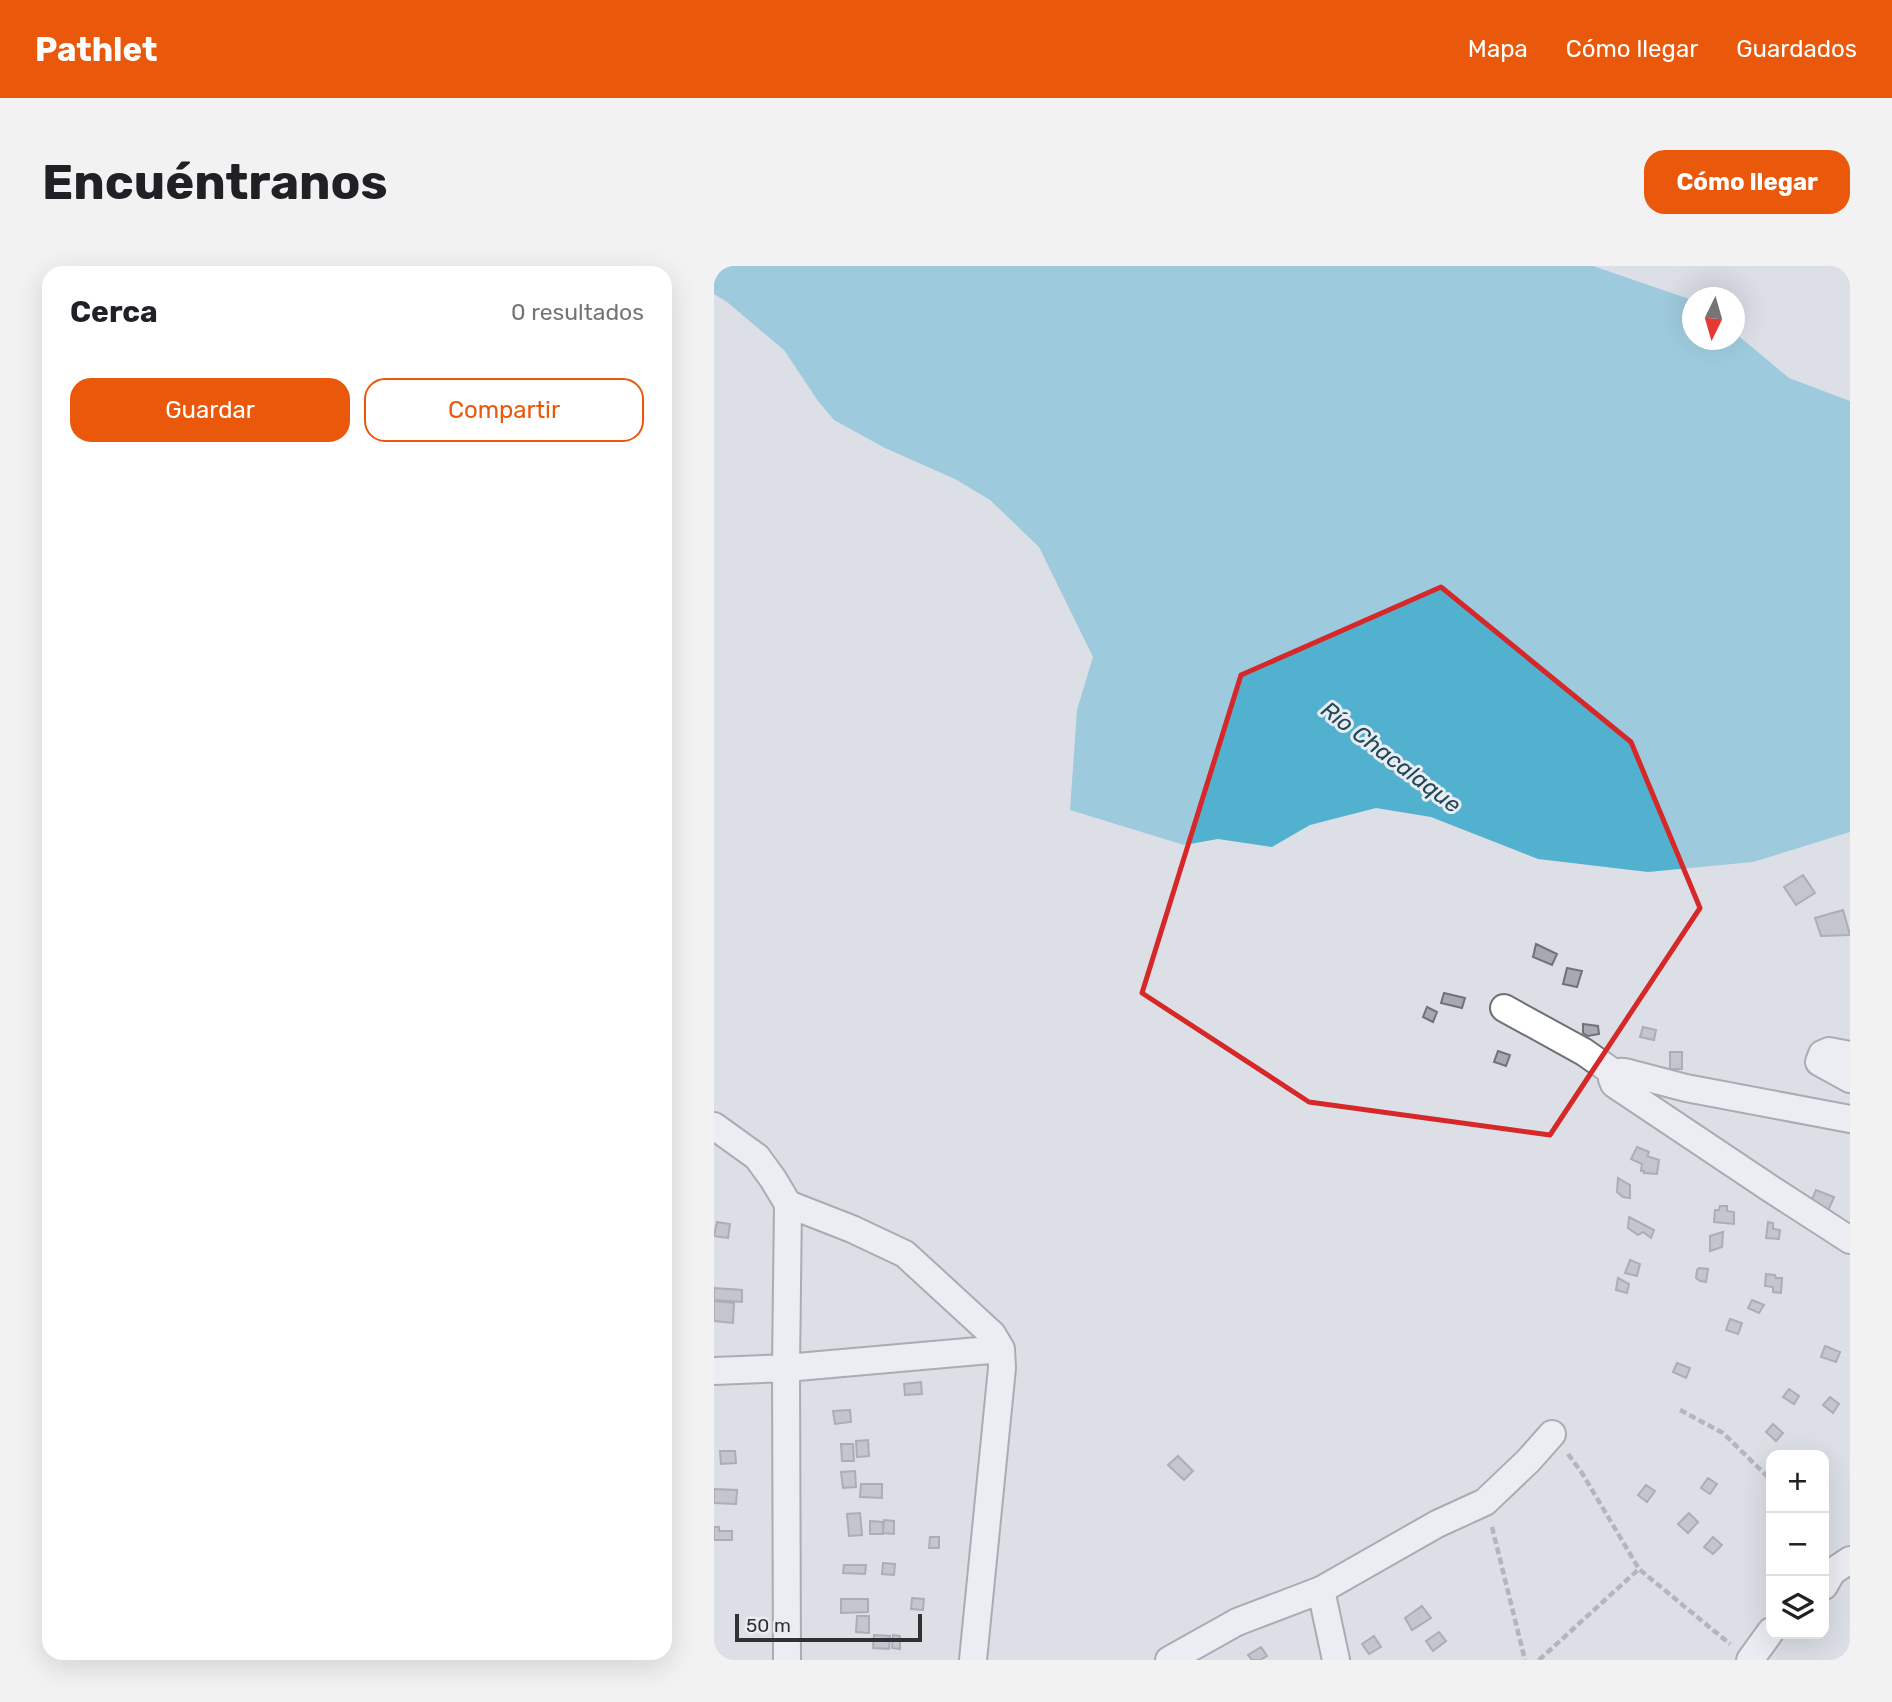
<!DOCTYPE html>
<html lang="es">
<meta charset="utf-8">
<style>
body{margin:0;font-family:Rubik,sans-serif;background:#f2f2f2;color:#202124}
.controls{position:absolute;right:21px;bottom:21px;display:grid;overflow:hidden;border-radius:14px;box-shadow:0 7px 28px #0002}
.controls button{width:63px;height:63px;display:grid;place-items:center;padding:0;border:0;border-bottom:2px solid #e0e0e0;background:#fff;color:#202124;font:35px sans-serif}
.compass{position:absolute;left:968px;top:21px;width:63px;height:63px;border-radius:50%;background:#fff;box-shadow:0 7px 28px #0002;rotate:185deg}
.scale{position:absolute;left:21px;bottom:18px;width:187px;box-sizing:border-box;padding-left:7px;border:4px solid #303134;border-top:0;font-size:19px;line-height:24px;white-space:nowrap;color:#303134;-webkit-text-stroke:5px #eaecf4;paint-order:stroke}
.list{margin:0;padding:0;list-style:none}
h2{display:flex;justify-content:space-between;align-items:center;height:91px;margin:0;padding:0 28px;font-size:30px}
h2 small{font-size:23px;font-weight:400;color:#757577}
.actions{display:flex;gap:14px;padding:21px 28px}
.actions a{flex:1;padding:16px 0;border:2px solid #ea580c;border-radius:21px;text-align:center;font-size:24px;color:#ea580c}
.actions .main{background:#ea580c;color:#fff}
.icon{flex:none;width:38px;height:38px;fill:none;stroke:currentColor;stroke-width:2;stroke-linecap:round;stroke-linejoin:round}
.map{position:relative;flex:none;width:1136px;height:1394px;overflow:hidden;border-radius:21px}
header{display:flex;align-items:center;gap:42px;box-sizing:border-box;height:98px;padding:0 35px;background:#ea580c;color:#fff}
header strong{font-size:33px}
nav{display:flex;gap:38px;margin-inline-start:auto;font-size:24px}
.intro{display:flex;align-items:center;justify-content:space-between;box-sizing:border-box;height:168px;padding:0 42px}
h1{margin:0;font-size:49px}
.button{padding:18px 32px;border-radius:21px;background:#ea580c;color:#fff;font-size:24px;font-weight:700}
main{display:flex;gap:42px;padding:0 42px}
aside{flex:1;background:#fff;border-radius:21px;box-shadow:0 7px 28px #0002}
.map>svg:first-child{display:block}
.water{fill:#53b1d0}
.building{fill:#a7a9b1;stroke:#717279;stroke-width:2}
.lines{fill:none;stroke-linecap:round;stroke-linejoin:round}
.minor-casing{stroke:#6d6f76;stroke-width:30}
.path{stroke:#83848a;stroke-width:4.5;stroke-dasharray:7 3.5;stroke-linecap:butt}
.minor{stroke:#fff;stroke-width:26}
.marked{fill:none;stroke:#d62828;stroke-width:5;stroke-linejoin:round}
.labels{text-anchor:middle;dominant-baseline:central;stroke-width:6;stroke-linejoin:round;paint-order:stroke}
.water-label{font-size:23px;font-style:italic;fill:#1f4956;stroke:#eaecf4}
</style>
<header>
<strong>Pathlet</strong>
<nav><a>Mapa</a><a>Cómo llegar</a><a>Guardados</a></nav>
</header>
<div class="intro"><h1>Encuéntranos</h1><a class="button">Cómo llegar</a></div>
<main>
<aside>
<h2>Cerca<small>0 resultados</small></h2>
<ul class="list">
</ul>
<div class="actions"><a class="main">Guardar</a><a>Compartir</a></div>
</aside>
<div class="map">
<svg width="1136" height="1394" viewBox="0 0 1136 1394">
<rect width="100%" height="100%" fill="#dddfe7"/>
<!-- water -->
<path class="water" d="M0,0H879L978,34V74H1020L1021,67L1075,112L1136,135V566L1039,596L934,606L824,593L717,551L662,542L596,559L558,581L504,573L470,579L356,544L363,444L379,391L325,281L276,234L241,213L171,182L120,154L104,135L70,84L13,36L0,28Z"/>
<!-- building -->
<path class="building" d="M1089,609L1101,627L1082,639L1070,621Z
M1129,644L1136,669L1107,670L1101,652Z
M822,678L843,688L838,699L819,691Z
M853,702L868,705L863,721L849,718Z
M730,727L751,732L748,742L727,737Z
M713,741L723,746L719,756L709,751Z
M869,758L884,760L885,768L874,770L869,767Z
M929,761L942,764L940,774L926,771Z
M784,785L796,789L792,800L780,796Z
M956,786H968V803H956Z
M923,881L935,886L933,890L945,894L943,908L930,907V905H927L928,898L917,893Z
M904,912L916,919V932L909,931L903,926Z
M1102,924L1120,931L1114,945L1096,938Z
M1006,940H1013V945L1020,946V958L1000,956L1001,944H1005Z
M915,951L940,964L937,972L929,966L924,969L914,962Z
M3,956L16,958L14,972L0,970Z
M1054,956L1059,957V963L1066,964L1065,973L1052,972Z
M1009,966L1008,981L996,985V970Z
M916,994L926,998L923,1010L911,1007Z
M985,1002L994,1003L992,1016L986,1015L982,1012L983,1004Z
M1052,1008L1061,1009L1062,1012H1068L1067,1027L1059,1026V1021L1051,1020Z
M904,1012L915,1018L913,1027L902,1024Z
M0,1022L28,1024V1036L0,1034Z
M1038,1034L1050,1039L1045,1047L1034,1042Z
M0,1035L20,1037L19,1057L0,1055Z
M1016,1053L1028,1057L1024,1068L1012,1064Z
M1111,1080L1126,1086L1122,1096L1107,1091Z
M963,1097L976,1102L972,1112L959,1106Z
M207,1116L208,1128L191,1129L190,1118Z
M1075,1123L1085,1130L1080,1138L1069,1131Z
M1116,1131L1125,1138L1119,1147L1109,1139Z
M136,1144L137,1156L121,1158L119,1145Z
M1059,1158L1069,1167L1062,1175L1052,1166Z
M154,1174L155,1190L143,1191L142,1175Z
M127,1178H139L140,1195H128Z
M6,1185H21L22,1197L7,1198Z
M464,1190L479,1205L470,1214L454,1199Z
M141,1205L142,1221L129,1222L127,1206Z
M994,1212L1003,1218L996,1228L987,1222Z
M147,1218H168V1232L146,1231Z
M932,1219L941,1225L933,1236L924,1229Z
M0,1223L23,1224L22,1238L0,1237Z
M146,1247L148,1269L135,1270L133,1248Z
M975,1247L984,1256L974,1267L964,1258Z
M170,1254L180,1255V1268L169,1267Z
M156,1255L169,1256V1268H156Z
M0,1261H5V1265H18V1274H0Z
M216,1271H225V1282H215Z
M999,1271L1008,1279L999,1288L990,1281Z
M169,1297L181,1298L180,1309L168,1308Z
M130,1299H152L151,1308L129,1307Z
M198,1332L210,1333L209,1344L197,1343Z
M127,1333H154V1346L127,1347Z
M708,1340L717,1352L698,1364L691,1352Z
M143,1350H155V1367L142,1366Z
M725,1366L732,1375L719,1385L712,1375Z
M160,1369L176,1370L175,1383L159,1382Z
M179,1369L186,1370V1383L178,1382Z
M660,1370L667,1381L655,1388L648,1378Z
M547,1381L553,1390L546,1394H538L534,1389Z"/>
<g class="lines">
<defs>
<path id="minor" d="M790,742L870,786L900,807
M1136,789L1115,785L1108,788L1105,796L1136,813
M1136,853L972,822L911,806C904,805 901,806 898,813L900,818L1057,923L1136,974
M0,860L43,891L59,913L74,938L72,1102L73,1394
M74,938L138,963L191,988L278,1068L287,1083L288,1102L259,1394
M0,1105L72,1102L287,1083
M1110,1320L1118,1306L1136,1294
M607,1324L622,1394
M455,1394L523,1356L607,1324L723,1258L771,1236L814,1195L838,1168
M1036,1394L1057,1365"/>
</defs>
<!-- minor casing -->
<use href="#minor" class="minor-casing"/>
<!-- path -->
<path class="path" d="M966,1144L1009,1167L1057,1214
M854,1188L868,1207L925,1303L1016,1378
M778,1261L811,1394
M825,1394L925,1303"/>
<!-- minor -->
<use href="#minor" class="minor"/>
</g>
<!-- marked area -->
<path d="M0 0H1136V1394H0ZM727,321L917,476L986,642L836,869L595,836L428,727L527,409Z" fill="#dddfe7" fill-opacity=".55" fill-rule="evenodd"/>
<path class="marked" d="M727,321L917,476L986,642L836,869L595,836L428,727L527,409Z"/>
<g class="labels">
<!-- water labels -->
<g class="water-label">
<text transform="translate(677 491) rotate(37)">Río Chacalaque</text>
</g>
</g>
</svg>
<div class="controls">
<button>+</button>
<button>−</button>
<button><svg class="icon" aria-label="layers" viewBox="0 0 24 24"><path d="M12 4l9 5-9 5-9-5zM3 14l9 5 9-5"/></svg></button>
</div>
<svg class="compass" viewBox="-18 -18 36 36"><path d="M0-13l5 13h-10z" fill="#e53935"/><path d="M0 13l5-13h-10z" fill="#757577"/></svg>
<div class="scale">50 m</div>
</div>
</main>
